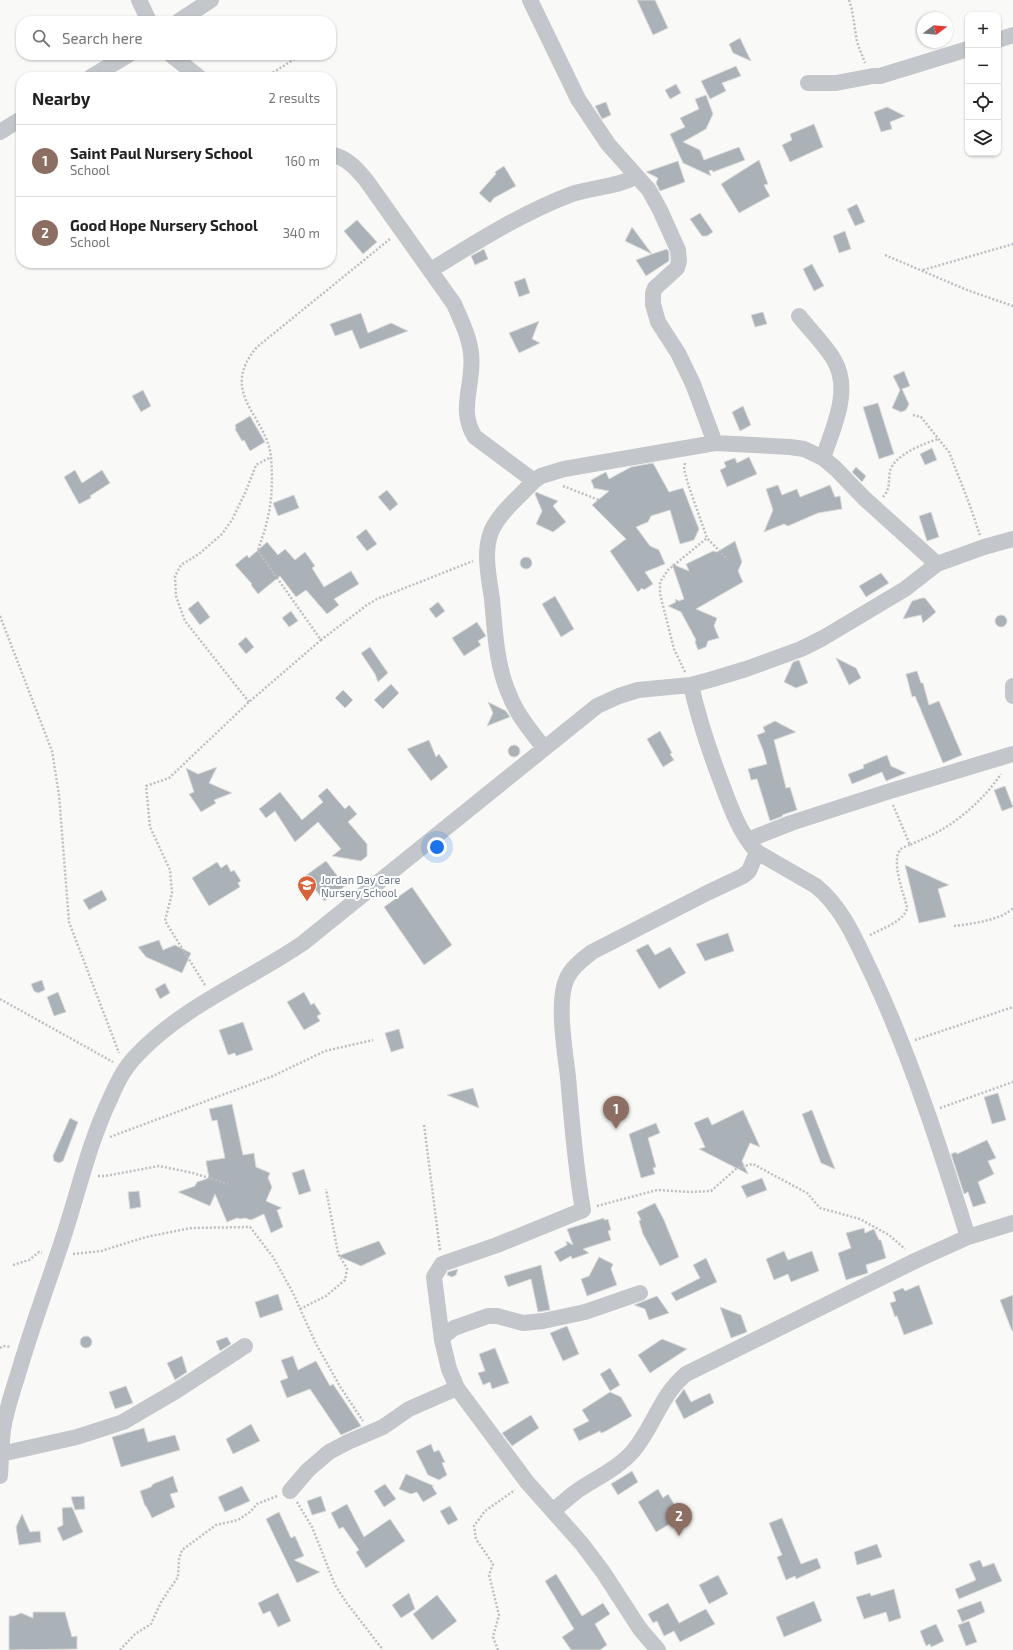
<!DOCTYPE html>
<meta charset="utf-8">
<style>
body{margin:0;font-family:"Exo 2",sans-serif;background:#f2f2f2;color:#222}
.controls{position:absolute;right:12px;top:12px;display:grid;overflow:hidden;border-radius:8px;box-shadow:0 1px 3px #0004}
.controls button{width:36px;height:36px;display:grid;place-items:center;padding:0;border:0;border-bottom:1px solid #e0e0e0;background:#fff;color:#222;font:20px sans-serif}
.compass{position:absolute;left:917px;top:12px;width:36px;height:36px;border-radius:50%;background:#fff;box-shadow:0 1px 3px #0004;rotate:74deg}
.you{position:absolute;left:437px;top:847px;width:14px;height:14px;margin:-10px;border:3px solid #fff;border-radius:50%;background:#1a73e8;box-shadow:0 0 0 6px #1a73e833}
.badge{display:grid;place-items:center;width:26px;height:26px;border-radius:50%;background:#d86338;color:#fff;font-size:13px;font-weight:700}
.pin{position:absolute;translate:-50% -33px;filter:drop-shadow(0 1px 2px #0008)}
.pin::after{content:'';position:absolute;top:21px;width:14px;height:12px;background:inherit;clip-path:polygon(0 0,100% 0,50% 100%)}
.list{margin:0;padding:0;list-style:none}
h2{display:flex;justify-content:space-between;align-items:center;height:52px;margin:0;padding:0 16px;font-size:17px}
h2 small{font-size:13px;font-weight:400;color:#767676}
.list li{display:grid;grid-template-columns:26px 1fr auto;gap:12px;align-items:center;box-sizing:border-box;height:72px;padding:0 16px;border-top:1px solid #e0e0e0}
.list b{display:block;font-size:15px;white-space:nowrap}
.list p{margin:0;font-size:13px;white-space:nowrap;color:#767676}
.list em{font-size:13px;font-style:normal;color:#767676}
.icon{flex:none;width:22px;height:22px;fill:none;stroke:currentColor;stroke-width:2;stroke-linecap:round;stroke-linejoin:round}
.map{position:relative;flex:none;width:1013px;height:1650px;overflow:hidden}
.search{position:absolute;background:#fff;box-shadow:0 1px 3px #0004;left:16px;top:16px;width:320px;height:44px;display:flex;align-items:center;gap:10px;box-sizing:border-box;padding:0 14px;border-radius:16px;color:#767676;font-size:15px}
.panel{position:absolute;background:#fff;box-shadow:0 1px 3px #0004;left:16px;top:72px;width:320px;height:196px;border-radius:16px}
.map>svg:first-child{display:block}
.building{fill:#aab1b7;stroke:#dadbd9}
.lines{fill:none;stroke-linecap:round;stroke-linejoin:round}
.path{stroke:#bdbfc2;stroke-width:2.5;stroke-dasharray:2 2;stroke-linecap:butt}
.street{stroke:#c3c6ca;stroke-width:16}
.labels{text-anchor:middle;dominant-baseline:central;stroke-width:4;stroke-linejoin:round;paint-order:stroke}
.poi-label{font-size:11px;fill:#6a7885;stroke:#fff;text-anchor:start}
</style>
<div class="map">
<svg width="1013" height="1650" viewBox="0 0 1013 1650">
<rect width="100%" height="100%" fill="#f9f9f7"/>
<!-- building -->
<path class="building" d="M637,0H655L668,28L653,35Z
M740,38L751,61L733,53L729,44Z
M736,66L741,76L722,83L726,91L710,99L701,81Z
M676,84L681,93L670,99L665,90Z
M706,95L713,114L706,129L683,142L700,150L704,160L739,147L745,160L713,172L712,170L709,171L711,176L683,163L670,134L685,127L680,118L699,109L695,99Z
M606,102L611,115L602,119L595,106Z
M887,107L905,116L890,122L892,129L881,132L874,112Z
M814,124L823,147L790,162L782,145L792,140L790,134Z
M759,160L768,184L764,185L770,196L739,213L721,184Z
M678,161L685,182L660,191L656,183L658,178L646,172Z
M504,166L516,186L494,198L490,203L479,193L496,174L495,172Z
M857,204L865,222L855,226L847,209Z
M700,213L713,232L707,236H702L690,219Z
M357,220L377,242L363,254L344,231Z
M632,227L652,254L667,249L669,252V261L646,276L636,260L652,254L625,241Z
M845,231L851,249L839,253L833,236Z
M484,249L488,259L475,265L471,256Z
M812,264L824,286L814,291L803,269Z
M525,278L530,293L519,297L514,282Z
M763,312L767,324L755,327L751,315Z
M361,313L368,333L391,323L408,331L360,349L352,330L335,336L330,324Z
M539,321L532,339L540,343L519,353L509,333Z
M904,371L910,386L902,389L909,404L906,410L901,412L892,408L900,390L893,376Z
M143,390L151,406L141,412L132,396Z
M878,403L894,454L879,459L863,407Z
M743,406L751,425L740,431L732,412Z
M250,416L265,442L250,451L244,440L242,441L235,429L236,428L235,425Z
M932,448L937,460L925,465L920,454Z
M749,457L757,474L727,487L720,470L726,467L724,462L735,458L737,463Z
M653,463L669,492L683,488L699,529L694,540L680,544L670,510L651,516L648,522L636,527L650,546L659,550L665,564L645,572L653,584L644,590L642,588L638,592L610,551L626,539L592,505L609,491L593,488H594L591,480L606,472L609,479L631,467Z
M856,467L866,476L862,482L852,472Z
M75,470L82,483L102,470L110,483L90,496L91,498L79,504L64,477Z
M778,485L782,495L797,489L800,497L830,485L835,497L840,496L842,509L818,513L788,526L784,524L764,532L773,510L766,489Z
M387,490L398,504L390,511L378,497Z
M536,492L558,501L553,506L566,522L553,532L536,524L542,511L535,494Z
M294,495L299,508L278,516L273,503Z
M931,512L939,537L927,541L919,516Z
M366,529L377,544L367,551L356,537Z
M735,541L742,562L738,571L743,582L696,609L717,618L714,626L719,638L708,641L706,647L698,650L695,642L696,640L681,612L668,606L676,602L675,599L679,601L684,599L672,564L689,571L686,564L713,551L717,552Z
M267,542L278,555L285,549L295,560L305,552L315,566L312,568L324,587L351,571L359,584L334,599L339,605L327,614L306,590L296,597L280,576L258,594L251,585L252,584L235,565L247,555L249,558Z
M520 563a6 6 0 1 1 12 0a6 6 0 1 1-12 0Z
M881,573L889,583L866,597L859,586Z
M555,596L574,629L561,637L542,604Z
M922,598H925L936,612L923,623L921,615L903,619L912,601Z
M198,601L210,617L200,625L188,609Z
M438,602L445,611L436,618L429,609Z
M291,611L298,621L289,627L282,618Z
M995 621a6 6 0 1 1 12 0a6 6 0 1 1-12 0Z
M477,622L486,636L478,641L481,645L464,656L452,638Z
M246,637L254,647L246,654L238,644Z
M370,647L388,673L378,682L375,674L361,653Z
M836,658L856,668L861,678L849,685Z
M799,660L808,683L796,688L784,682L793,662Z
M917,671L921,683H923L929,705L939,701L962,755L943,763L915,696L912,697L906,674Z
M391,684L399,693L383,709L374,700Z
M343,690L353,700L345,708L335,698Z
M488,702L506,711L510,717L487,726L493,713Z
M775,721L796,732L774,740L786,788L790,787L797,810L782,815L783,816L770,821L757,779L751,780L748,769L767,764L763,750L757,735L765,732L763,727Z
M660,731L672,753L670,754L674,760L663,767L647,739Z
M429,740L436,757L439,754L448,767L431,781L407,749Z
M508 751a6 6 0 1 1 12 0a6 6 0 1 1-12 0Z
M887,755L891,766L906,773L886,781L882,772L852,784L848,774L864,768L863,765Z
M217,767L209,783L232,793L214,800L216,803L201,812L189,794L194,792L186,768L198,774Z
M1005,786L1013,807L1002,811L994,790Z
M327,788L345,809L349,805L357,814L348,822L367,844V856L361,861L332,856L341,849L318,822L295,842L275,811L266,818L259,809L280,792L302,820L323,802L318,796Z
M326,861L345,886L324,901L305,876Z
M217,862L221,868L227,864L231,872L234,870L241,881L238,883L240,887L209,906L192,878Z
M905,865L949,885L938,889L946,917L919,923Z
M412,887L452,945L424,965L384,907Z
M102,890L107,900L89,910L83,900Z
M728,933L734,951L705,961L696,944Z
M159,940L163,950L175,945L191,953L182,973L146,957L138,947Z
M648,944L655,955L670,947L686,973L659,989L636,950Z
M42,980L45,990L38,993L34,991L31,984Z
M165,983L170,993L160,999L155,989Z
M58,992L66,1012L54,1016L47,997Z
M304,992L311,1005L314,1003L321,1014L317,1016L320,1021L304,1030L287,1002Z
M243,1022L253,1050L236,1056L235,1053L228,1055L219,1030Z
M399,1029L404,1048L391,1052L385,1033Z
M473,1088L479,1108L447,1095Z
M998,1093L1006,1120L992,1124L984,1097Z
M232,1104L243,1155L254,1153L256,1167L270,1173L268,1178L272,1187L266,1201L282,1208L277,1210L283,1227L271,1233L264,1214L251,1220L245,1218L240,1219L237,1218L227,1222L215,1194L210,1206L178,1192L195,1186L197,1182L209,1178L206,1161L225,1158L217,1120L212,1121L209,1109Z
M743,1110L760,1147L750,1143L742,1161L748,1174L699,1149L705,1147L694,1123L708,1117L712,1125Z
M812,1110L835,1169L821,1163L802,1114Z
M70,1118L78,1122L63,1161L59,1163L54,1161L53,1156Z
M656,1123L660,1133L648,1138L656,1167L653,1168L655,1174L641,1178L629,1134Z
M987,1140L996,1158L988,1161L994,1174L978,1182L986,1203L973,1207L968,1192L964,1194L951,1154L956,1152L957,1154Z
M304,1169L311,1191L299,1195L292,1173Z
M762,1178L767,1190L746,1198L747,1196H746L741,1186Z
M139,1191L141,1207L130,1209L128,1192Z
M655,1203L664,1220L679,1257L660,1266L643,1234L639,1221L641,1220L637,1212Z
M604,1218V1220L608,1219L611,1230L608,1231L611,1240L583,1249L589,1253L572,1259L571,1256L560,1262L554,1252L567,1245L566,1241L573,1245L567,1229Z
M864,1228L865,1233L874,1229L879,1240H881L886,1258L866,1265L868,1273L846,1280L838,1253L851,1248L846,1233Z
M379,1241L386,1254L361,1266L338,1256Z
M784,1251L788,1260L812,1251L819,1271L791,1282L788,1274L774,1280L766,1259Z
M599,1257L613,1264L611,1269L617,1285L587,1296L581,1279L589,1276Z
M706,1258L717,1282L676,1301L671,1293L700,1278L693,1265Z
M541,1265L550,1310L538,1312L531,1279L508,1287L504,1276Z
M458,1269L456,1275L452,1277L447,1275L448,1272Z
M919,1285L933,1324L904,1335L897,1316L895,1317L890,1303L896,1301L893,1292L903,1288L905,1291Z
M278,1294L283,1310L260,1318L255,1302Z
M1013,1295V1331H1012L1000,1300Z
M657,1296L669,1313L649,1320L645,1309L634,1305Z
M720,1307L741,1315L747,1332L731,1338Z
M567,1326L579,1354L563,1361L550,1333Z
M80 1342a6 6 0 1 1 12 0a6 6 0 1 1-12 0Z
M227,1337L231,1344L220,1351L216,1341Z
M662,1339L687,1349L650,1373L638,1355Z
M495,1348L509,1383L492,1389L490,1382L483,1385L478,1373L485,1371L479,1354Z
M182,1356L187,1372L175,1380L167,1363Z
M293,1356L298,1370L316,1361L330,1386L333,1384L361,1426L341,1435L310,1389L287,1398L280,1381L288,1378L281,1360Z
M610,1368L620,1385L610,1391L600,1374Z
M126,1386L133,1403L115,1409L109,1392Z
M684,1389L691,1402L710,1393L714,1403L684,1419L675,1401Z
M610,1392L621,1397L632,1416L606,1431L601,1433L600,1431L579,1441L573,1429L589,1421L582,1410Z
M531,1415L539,1428L512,1446L502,1433Z
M251,1424L260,1441L233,1454L226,1439Z
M144,1428L148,1442L175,1435L180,1450L121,1467L112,1437Z
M431,1444L434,1452L439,1450L445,1462L442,1463L447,1475L439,1480L428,1475L416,1451Z
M632,1471L638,1482L618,1495L611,1484Z
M406,1474L434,1486H432L437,1494L423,1502L417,1492L411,1494L399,1489Z
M173,1476L178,1492L170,1494L175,1507L152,1518L146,1506H145L140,1491L151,1487L153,1484Z
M385,1484L396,1499L384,1507L374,1491Z
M242,1486L250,1501L225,1512L218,1497Z
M658,1489L663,1498L668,1494L682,1517L656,1532L638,1502Z
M84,1496L85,1509L75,1510L71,1497Z
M321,1496L326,1511L312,1515L307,1501Z
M347,1504L364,1537L390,1519L405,1541L366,1568L356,1552L359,1550L343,1527L339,1529L331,1513Z
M450,1506L458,1520L448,1525L440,1511Z
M72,1507L83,1532L63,1541L57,1528L63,1525L62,1508Z
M279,1512L291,1538L295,1536L304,1556L294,1560L320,1572L297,1583L266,1519Z
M22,1514L30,1532L40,1531L41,1542L19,1545L16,1527Z
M782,1518L801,1564L817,1558L821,1568L796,1579L795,1576L786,1580L777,1557L782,1555L769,1523Z
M877,1544L882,1557L857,1565L854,1552Z
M980,1560L983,1567L994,1563L1002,1581L959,1599L955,1589L976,1580L969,1564Z
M556,1574L582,1616L603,1603L610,1614L595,1624L607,1645L600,1650H571L562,1637L574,1629L545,1581Z
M718,1575L728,1594L709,1604L699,1585Z
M894,1589L901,1618L889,1622L886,1612L864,1619L856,1597L870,1593L871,1596Z
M278,1593L291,1621L278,1627L270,1611L263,1614L258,1603Z
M409,1593L415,1609L401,1618L392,1605Z
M437,1595L457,1621L432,1640L413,1614Z
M814,1601L822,1621L784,1637L776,1617Z
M981,1601L985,1612L962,1622L957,1610Z
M668,1603L679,1623L706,1609L715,1624L680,1642L674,1631L664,1636L657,1621L653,1623L648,1614Z
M33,1612H65L72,1637L77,1636V1649L9,1650V1616H14L21,1613L33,1618Z
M969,1621L977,1642L966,1646L958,1625Z
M936,1624L944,1641L931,1647L930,1644L926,1646L920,1631Z"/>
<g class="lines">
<!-- path -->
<path class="path" d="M849,0L852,10L857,42L865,63
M266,77L301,55
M390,239L257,347C217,394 268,416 271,458C273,480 272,504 266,525C264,534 260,542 258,551L321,640L367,605L377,599L473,561
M885,255L967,290L1013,306
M923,270L1013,244
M913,415L921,417L949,452L969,503L980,535
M685,463L684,469L688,484L707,538L728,560
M563,486L599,500
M883,497C891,488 888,481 890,471C894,455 925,443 938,439
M0,616L52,751L59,795L69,922L119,1053
M685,672L674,649L660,594V582L668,570L707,538
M249,702L185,621L176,596L175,576L181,565L199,554L222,534L232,520L246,491L256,465L271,457
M893,805L910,845C920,840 931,836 941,830C964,817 986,796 1001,774
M954,926C971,924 1002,920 1013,908
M870,935C881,929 906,921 907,907C904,895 890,859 901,849C903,847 907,846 910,845
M205,985L165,921L172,893L170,870L150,827L146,786L169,778L249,702L321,640
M0,999L113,1062
M915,1040L1013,1007
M940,1108L1013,1082
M424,1125L440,1250
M110,1137L273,1076L325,1051L373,1040
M98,1176H105L159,1166L193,1173L228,1184
M597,1206L657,1190L690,1192L711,1191L737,1168L753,1164L807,1193L820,1208L860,1219L889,1235L905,1249
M73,1254L101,1251L146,1237L191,1228L250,1227L273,1257L293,1293L316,1344L341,1388L363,1421
M13,1265L29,1260L39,1252L42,1253
M300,1309L326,1296L345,1280L347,1269L338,1253L326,1189
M0,1348L3,1346L11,1347
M297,1502L312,1527L335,1585L346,1602L383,1650
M120,1650L135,1634L151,1624L161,1602L178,1577L179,1559L182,1550L216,1525L238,1520L250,1512L257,1504L277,1496
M498,1650L493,1637L499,1615L489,1575L493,1564L476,1539L474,1526L485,1511L515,1490"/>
<!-- street -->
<path class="street" d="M139,0L149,21
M530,0L578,99L608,144L649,190L660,210L678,250L679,261L677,268L655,288L653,293V304L658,322L678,353L693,384L715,443
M179,21L211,0
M998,40L1013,35
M171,55L199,77
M91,77L128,55
M808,83H836L873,76H880L968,49
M0,132L21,119
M331,154C347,158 356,168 366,180L454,304C461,320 469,336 471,353C475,383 457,410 475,437L534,481C521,495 498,514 491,532C483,553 489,577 492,599C495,631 496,664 509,694C517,715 531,731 544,748
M431,270C476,242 522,213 572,194C590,188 622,186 636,176
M799,316C809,329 827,347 834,360C852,390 833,428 823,458
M534,481L541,476L564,469L715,443L790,447L804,449L823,458L835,468L864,498L937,564
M691,685C698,717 708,747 720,779C729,803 739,833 757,852L816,886C843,908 856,941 871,972C911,1057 940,1148 968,1237
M1013,686V696
M748,840L791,823L887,792L1013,754
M640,1293L585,1312L543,1321L523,1323L497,1316H488L454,1328L445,1335L442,1340L449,1369L457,1388L527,1482L582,1544L603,1572L640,1629L658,1650
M442,1340L434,1277L442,1264L497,1245L583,1210C575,1166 572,1122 568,1077C565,1051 556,1001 567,978C572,967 583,959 592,952L707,893L743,876L749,871L757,852
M1,1454L77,1437L123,1422L176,1391L245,1346
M0,1476C1,1461 1,1445 3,1430C6,1410 13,1390 19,1371C33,1323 51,1276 66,1229C80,1185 90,1141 110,1099C117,1083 124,1068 137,1055C183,1006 249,980 303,943L597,706L619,696L638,690L691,685L713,679L746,669L801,649L823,638L905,589L937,564L984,547L1013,539
M290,1491L308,1470L329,1452L348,1442L383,1427L409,1409L457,1388
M553,1511C561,1504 569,1497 577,1491C596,1478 619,1468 634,1450C655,1424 660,1396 686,1374L917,1260L968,1237L1013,1223"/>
</g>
<!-- icons -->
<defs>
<symbol id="school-pin" viewBox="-11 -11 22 30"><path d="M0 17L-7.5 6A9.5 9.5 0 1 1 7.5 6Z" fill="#d86338" stroke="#fff"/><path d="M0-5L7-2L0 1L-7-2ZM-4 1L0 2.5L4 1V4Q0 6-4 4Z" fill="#fff"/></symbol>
</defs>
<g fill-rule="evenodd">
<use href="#school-pin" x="296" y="874" width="22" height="30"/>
</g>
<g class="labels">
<!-- poi labels -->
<g class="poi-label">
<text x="321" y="879">Jordan Day Care<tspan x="321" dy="13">Nursery School</tspan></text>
</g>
</g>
</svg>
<div class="controls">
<button>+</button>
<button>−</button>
<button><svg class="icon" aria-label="locate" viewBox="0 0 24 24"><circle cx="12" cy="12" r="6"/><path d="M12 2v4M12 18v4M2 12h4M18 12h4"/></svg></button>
<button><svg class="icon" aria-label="layers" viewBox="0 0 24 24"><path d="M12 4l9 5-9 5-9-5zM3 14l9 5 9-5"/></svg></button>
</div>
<svg class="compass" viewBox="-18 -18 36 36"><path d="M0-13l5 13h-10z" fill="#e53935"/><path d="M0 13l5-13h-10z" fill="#767676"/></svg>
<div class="you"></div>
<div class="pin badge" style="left:616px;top:1129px;background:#8d6e63">1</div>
<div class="pin badge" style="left:679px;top:1536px;background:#8d6e63">2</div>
<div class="search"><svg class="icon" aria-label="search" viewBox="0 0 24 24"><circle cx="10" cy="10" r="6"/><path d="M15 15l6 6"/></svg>Search here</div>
<section class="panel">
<h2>Nearby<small>2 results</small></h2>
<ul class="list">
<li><span class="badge" style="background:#8d6e63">1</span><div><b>Saint Paul Nursery School</b><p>School</p></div><em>160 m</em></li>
<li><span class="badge" style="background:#8d6e63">2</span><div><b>Good Hope Nursery School</b><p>School</p></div><em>340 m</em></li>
</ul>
</section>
</div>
